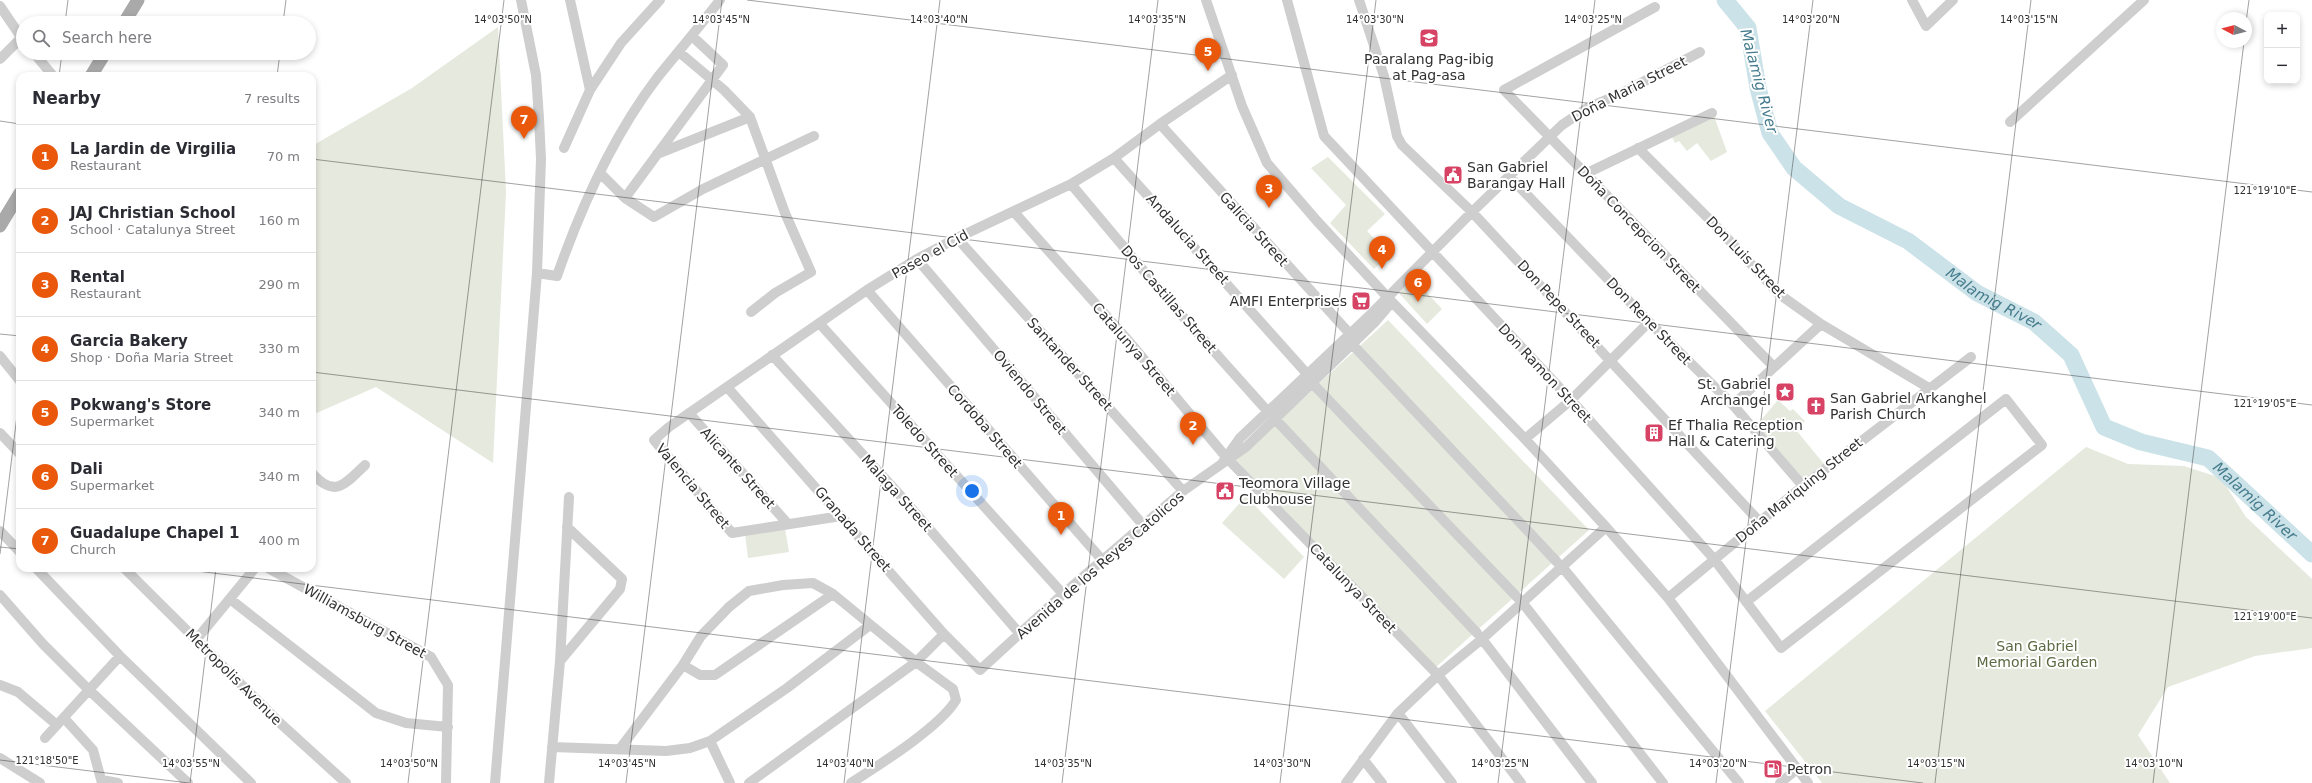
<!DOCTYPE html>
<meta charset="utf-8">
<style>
body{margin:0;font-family:"DejaVu Sans",sans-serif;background:#f2f2f3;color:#2b2b33}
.controls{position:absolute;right:12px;top:12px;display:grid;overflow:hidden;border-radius:8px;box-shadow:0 2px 6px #0003}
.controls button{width:36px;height:36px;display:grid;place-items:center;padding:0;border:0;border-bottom:1px solid #e1e1e2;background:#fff;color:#2b2b33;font:20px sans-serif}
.compass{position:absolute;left:2216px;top:12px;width:36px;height:36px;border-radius:50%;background:#fff;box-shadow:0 2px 6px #0003;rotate:277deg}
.you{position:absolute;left:972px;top:491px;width:14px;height:14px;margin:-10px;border:3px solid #fff;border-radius:50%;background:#1a73e8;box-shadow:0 0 0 6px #1a73e833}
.badge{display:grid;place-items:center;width:26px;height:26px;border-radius:50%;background:#ea580c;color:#fff;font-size:13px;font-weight:700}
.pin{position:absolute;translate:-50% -33px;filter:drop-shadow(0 1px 2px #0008)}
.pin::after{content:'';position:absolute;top:21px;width:14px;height:12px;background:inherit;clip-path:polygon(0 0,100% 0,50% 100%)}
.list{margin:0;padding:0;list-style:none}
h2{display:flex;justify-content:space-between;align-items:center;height:52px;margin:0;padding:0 16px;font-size:17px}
h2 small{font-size:13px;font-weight:400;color:#7c7c81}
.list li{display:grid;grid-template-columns:26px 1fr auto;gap:12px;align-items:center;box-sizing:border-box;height:64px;padding:0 16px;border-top:1px solid #e1e1e2}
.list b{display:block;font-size:15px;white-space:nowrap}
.list p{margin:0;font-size:13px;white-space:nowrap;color:#7c7c81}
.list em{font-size:13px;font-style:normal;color:#7c7c81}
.icon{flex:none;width:22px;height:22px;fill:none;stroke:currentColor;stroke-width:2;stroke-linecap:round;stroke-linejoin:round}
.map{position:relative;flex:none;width:2312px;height:783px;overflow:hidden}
.search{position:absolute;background:#fff;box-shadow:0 2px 6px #0003;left:16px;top:16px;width:300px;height:44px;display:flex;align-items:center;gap:10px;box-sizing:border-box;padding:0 14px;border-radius:22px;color:#7c7c81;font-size:15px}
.panel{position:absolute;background:#fff;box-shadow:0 2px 6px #0003;left:16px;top:72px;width:300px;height:500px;border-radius:12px}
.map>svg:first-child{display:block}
.green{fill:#e6e9dd}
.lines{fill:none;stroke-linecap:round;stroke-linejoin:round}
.river{stroke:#cbe2e8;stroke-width:17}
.minor{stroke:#cecece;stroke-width:10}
.major{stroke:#a9a9a9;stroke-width:13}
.ticks{fill:none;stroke:#313131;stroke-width:1;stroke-opacity:0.45}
.labels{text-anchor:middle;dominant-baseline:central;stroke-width:4;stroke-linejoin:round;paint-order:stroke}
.poi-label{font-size:14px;fill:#313131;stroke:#fff;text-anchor:start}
.street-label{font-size:14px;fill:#313131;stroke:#fff}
.park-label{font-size:14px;fill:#5a6941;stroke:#fff}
.water-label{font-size:15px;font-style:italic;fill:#457c8d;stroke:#fff}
.ticks-label{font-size:10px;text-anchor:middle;fill:#313131;stroke:#fff;stroke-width:4;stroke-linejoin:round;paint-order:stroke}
</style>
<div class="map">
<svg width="2312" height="783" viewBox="0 0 2312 783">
<rect width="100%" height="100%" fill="#fff"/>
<!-- green -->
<path class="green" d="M498,27L506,192L493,463L376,387L312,415V146L412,88Z
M1714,116L1727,152L1711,161L1697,143L1687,151L1679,141L1675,143L1671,135Z
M1328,157L1385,214L1367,231L1390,255L1374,269L1330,223L1346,205L1311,168Z
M1414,279L1442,309L1427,324L1399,293Z
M1388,320L1589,530L1435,668L1236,460Z
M1778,400L1790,411L1793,409L1805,421L1796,430L1824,464L1803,479L1756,426Z
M2086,447L2128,464L2184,466L2221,478L2246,517L2312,579V648L2255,656L2168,687L2138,735L2170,783H1822L1765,711Z
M1246,496L1304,557L1284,579L1222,523Z
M785,528L789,552L748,558L745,534Z"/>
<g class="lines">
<!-- river -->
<path class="river" id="s1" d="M1725,0L1748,28L1758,88L1770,133L1794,168L1839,206L1908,241L1977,293L2034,322L2071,355L2104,427L2141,442L2208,458L2312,554"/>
<!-- minor -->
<path class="minor" d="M1206,0L1242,106L1267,163L1317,221L1392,302L1525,439L1606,527L1668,598L1808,783
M1287,0L1324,136L1571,400L1714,559L1781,648L2042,445L2006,399L1746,602
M1359,0L1384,76L1397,136L1402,145L1472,212L1759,521
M1912,0L1926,26L1953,0
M0,6L23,40
M1655,7L1504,90L1774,367
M679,52L724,90L750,117L785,213L811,272L775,293L751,312
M34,53L53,76
M0,59L21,38
M590,90L621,43L660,0
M2010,122L2144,0
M1160,124L1350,334
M564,148L590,90L570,0
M1638,148L1712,222L1779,294L1821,324L1929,388
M657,154L750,117
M1114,158L1308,375
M600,173L625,198L654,217L703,189L814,136
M1585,174L1712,113
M1509,176L1649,322L1733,405L1803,486
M1071,184L1169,301L1269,413
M625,198L723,65L692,36
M1014,212L1126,338L1226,457L1438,675L1521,783
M957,238L1183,491
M917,259L1143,525
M537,273L557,276C581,207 613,136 657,78C678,52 700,26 720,0
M867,290L1103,561
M820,324L1063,594
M1352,344L1557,562
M772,355L899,494L1020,634
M0,356L20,381
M1313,384L1518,598
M727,387L944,634L980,670L1063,594L1183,491L1246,447L1374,323L1392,302
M1733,405L1821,324
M689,413L788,524
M1275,419L1477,633
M0,433L20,454
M1525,439L1571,400L1649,322
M1223,462L1240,438L1368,317L1472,212L1562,125L1589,107L1620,94L1700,52
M312,473C335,499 345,484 365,465
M841,516L732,533L654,440L669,427L867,290L917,259L957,238L1071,184L1114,158L1160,124L1232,75
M0,531L20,552
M36,568L120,656L251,783
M124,568L280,723L346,783
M268,568L431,657L448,685L446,783
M1563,568L1739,783
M0,595L43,644L89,690L188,783
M1668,598L1803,486L1971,357
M230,599L376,713L406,723L448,727
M1522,602L1663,783
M1482,639L1592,783
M196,640L255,568
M560,661L620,589L622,579L567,527
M683,665L700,675H715L833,594
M0,685L18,692L57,725
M1398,713L1452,783
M64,718L93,750L102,783
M45,738L120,656
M710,741L730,783
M552,747L666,751L690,748L710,741L787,688L870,625
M619,750L683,665L701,636L729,607L749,591L783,585L813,583L833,594L916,662L953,689L956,700C940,727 879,765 851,783
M0,758L40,783
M1363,759L1382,783
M102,780L118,783
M495,783L537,273L541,159L539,118L536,75L521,0
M549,783L560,661L569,497
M749,783L916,662L944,634
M1346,783L1398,713L1438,675L1482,639L1606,527
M1780,783L1797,769"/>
<!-- major -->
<path class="major" d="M124,23L138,0
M91,76L105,53
M0,226L20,193"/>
</g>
<!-- ticks -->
<path class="ticks" d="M747,0L2312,192M2246,22L2249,0M65,23L68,0M283,23L286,0M59,76L62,53M277,76L280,53M0,121L20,124M312,159L2312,405M0,334L20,336M312,372L2312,618M0,547L20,549M0,554L20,391M172,568L1923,783M0,760L189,783M190,783L216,568M408,783L504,0M626,783L722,0M844,783L940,0M1062,783L1158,0M1280,783L1376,0M1498,783L1595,0M1716,783L1813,0M1935,783L2031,0M2153,783L2244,42"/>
<!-- icons -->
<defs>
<symbol id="school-square" viewBox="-11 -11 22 22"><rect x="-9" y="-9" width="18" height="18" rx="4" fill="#d74365" stroke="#fff"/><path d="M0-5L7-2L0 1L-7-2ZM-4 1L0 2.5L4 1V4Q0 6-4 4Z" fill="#fff"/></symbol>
<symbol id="civic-square" viewBox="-11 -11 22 22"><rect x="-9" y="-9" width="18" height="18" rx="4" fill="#d74365" stroke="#fff"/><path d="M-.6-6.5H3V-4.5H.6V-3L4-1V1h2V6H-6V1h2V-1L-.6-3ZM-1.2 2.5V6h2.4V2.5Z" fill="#fff"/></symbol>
<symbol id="supermarket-square" viewBox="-11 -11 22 22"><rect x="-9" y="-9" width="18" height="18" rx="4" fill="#d74365" stroke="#fff"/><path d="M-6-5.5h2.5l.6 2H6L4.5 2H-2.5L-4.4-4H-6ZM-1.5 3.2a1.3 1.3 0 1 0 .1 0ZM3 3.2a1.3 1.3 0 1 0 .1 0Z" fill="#fff"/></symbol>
<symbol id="sight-square" viewBox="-11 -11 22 22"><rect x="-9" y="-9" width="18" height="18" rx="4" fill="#d74365" stroke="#fff"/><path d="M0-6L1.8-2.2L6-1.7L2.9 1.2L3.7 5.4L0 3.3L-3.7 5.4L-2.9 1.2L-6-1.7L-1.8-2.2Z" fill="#fff"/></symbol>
<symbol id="church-square" viewBox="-11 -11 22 22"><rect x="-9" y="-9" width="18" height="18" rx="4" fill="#d74365" stroke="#fff"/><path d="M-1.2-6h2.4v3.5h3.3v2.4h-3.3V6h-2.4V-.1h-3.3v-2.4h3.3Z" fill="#fff"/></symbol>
<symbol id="building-square" viewBox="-11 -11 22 22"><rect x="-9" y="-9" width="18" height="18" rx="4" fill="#d74365" stroke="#fff"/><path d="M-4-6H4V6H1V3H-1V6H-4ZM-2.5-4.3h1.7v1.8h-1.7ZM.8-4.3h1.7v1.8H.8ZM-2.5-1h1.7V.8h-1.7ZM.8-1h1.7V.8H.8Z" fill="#fff"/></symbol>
<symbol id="fuel-square" viewBox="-11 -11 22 22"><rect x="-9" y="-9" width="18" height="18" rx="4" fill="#d74365" stroke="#fff"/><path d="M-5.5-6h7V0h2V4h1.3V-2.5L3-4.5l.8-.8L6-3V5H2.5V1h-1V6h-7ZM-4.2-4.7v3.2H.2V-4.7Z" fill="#fff"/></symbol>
</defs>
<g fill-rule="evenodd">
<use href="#school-square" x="1418" y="27" width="22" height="22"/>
<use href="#civic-square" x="1442" y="164" width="22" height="22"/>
<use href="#supermarket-square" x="1350" y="290" width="22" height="22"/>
<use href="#sight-square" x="1774" y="381" width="22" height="22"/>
<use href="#church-square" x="1805" y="395" width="22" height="22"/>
<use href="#building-square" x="1643" y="422" width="22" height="22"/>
<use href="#civic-square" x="1214" y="480" width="22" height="22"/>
<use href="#fuel-square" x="1762" y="758" width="22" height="22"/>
</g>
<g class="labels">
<!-- poi labels -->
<g class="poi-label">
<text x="1429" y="59" text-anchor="middle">Paaralang Pag-ibig<tspan x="1429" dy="16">at Pag-asa</tspan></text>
<text x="1467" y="167">San Gabriel<tspan x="1467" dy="16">Barangay Hall</tspan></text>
<text x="1347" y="301" text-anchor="end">AMFI Enterprises</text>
<text x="1771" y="384" text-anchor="end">St. Gabriel<tspan x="1771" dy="16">Archangel</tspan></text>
<text x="1830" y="398">San Gabriel Arkanghel<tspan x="1830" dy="16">Parish Church</tspan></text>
<text x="1668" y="425">Ef Thalia Reception<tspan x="1668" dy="16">Hall &amp; Catering</tspan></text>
<text x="1239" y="483">Teomora Village<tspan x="1239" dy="16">Clubhouse</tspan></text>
<text x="1787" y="769">Petron</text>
</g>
<!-- street labels -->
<g class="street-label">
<text transform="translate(1629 89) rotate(-27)">Doña Maria Street</text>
<text transform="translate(1254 229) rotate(48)">Galicia Street</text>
<text transform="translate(1639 229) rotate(46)">Doña Concepcion Street</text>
<text transform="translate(1188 239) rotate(48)">Andalucia Street</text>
<text transform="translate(930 254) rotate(-29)">Paseo el Cid</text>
<text transform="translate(1746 257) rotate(46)">Don Luis Street</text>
<text transform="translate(1169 299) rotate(49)">Dos Castillas Street</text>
<text transform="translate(1559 304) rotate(47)">Don Pepe Street</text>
<text transform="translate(1649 321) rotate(46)">Don Rene Street</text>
<text transform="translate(1134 349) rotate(49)">Catalunya Street</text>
<text transform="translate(1070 364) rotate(48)">Santander Street</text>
<text transform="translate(1545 373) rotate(47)">Don Ramon Street</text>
<text transform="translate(1030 392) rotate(50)">Oviendo Street</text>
<text transform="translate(985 426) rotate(49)">Cordoba Street</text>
<text transform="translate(925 441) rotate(48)">Toledo Street</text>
<text transform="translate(738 468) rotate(48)">Alicante Street</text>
<text transform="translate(693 486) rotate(50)">Valencia Street</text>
<text transform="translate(1799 490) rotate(-39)">Doña Mariquing Street</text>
<text transform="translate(897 493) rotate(48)">Malaga Street</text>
<text transform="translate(853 529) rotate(49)">Granada Street</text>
<text transform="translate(1100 565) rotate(-41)">Avenida de los Reyes Catolicos</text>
<text transform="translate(1353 588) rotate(46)">Catalunya Street</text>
<text transform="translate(365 621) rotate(29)">Williamsburg Street</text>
<text transform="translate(234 677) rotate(45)">Metropolis Avenue</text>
</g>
<!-- park labels -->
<g class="park-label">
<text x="2037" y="646">San Gabriel<tspan x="2037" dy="16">Memorial Garden</tspan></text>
</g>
<!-- water labels -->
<g class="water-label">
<text transform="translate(1759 81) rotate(75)">Malamig River</text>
<text stroke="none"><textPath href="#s1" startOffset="426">Malamig River</textPath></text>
<text stroke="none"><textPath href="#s1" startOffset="774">Malamig River</textPath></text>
</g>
</g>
<g class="ticks-label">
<text x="503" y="23">14°03'50"N</text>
<text x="721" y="23">14°03'45"N</text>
<text x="939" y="23">14°03'40"N</text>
<text x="1157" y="23">14°03'35"N</text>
<text x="1375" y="23">14°03'30"N</text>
<text x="1593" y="23">14°03'25"N</text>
<text x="1811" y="23">14°03'20"N</text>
<text x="2029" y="23">14°03'15"N</text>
<text x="2265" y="194">121°19'10"E</text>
<text x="2265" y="407">121°19'05"E</text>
<text x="2265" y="620">121°19'00"E</text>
<text x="47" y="764">121°18'50"E</text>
<text x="191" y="767">14°03'55"N</text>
<text x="409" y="767">14°03'50"N</text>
<text x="627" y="767">14°03'45"N</text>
<text x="845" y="767">14°03'40"N</text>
<text x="1063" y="767">14°03'35"N</text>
<text x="1282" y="767">14°03'30"N</text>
<text x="1500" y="767">14°03'25"N</text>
<text x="1718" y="767">14°03'20"N</text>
<text x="1936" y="767">14°03'15"N</text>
<text x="2154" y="767">14°03'10"N</text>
</g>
</svg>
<div class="controls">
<button>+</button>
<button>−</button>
</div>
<svg class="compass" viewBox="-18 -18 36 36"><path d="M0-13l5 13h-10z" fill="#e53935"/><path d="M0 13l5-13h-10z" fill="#7c7c81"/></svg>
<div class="you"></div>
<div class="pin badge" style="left:1061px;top:535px">1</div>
<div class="pin badge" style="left:1193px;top:445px">2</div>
<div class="pin badge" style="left:1269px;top:208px">3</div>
<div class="pin badge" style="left:1382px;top:269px">4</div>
<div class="pin badge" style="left:1208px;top:71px">5</div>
<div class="pin badge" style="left:1418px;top:302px">6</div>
<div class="pin badge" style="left:524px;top:139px">7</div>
<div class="search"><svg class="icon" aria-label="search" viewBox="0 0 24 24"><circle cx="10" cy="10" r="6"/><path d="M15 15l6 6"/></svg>Search here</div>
<section class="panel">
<h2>Nearby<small>7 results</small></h2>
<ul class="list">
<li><span class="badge">1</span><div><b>La Jardin de Virgilia</b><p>Restaurant</p></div><em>70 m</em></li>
<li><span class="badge">2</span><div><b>JAJ Christian School</b><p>School · Catalunya Street</p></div><em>160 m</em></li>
<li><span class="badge">3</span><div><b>Rental</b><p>Restaurant</p></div><em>290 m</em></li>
<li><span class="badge">4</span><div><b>Garcia Bakery</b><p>Shop · Doña Maria Street</p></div><em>330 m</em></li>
<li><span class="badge">5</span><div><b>Pokwang's Store</b><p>Supermarket</p></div><em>340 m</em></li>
<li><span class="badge">6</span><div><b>Dali</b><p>Supermarket</p></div><em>340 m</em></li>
<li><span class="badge">7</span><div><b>Guadalupe Chapel 1</b><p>Church</p></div><em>400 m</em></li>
</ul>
</section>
</div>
